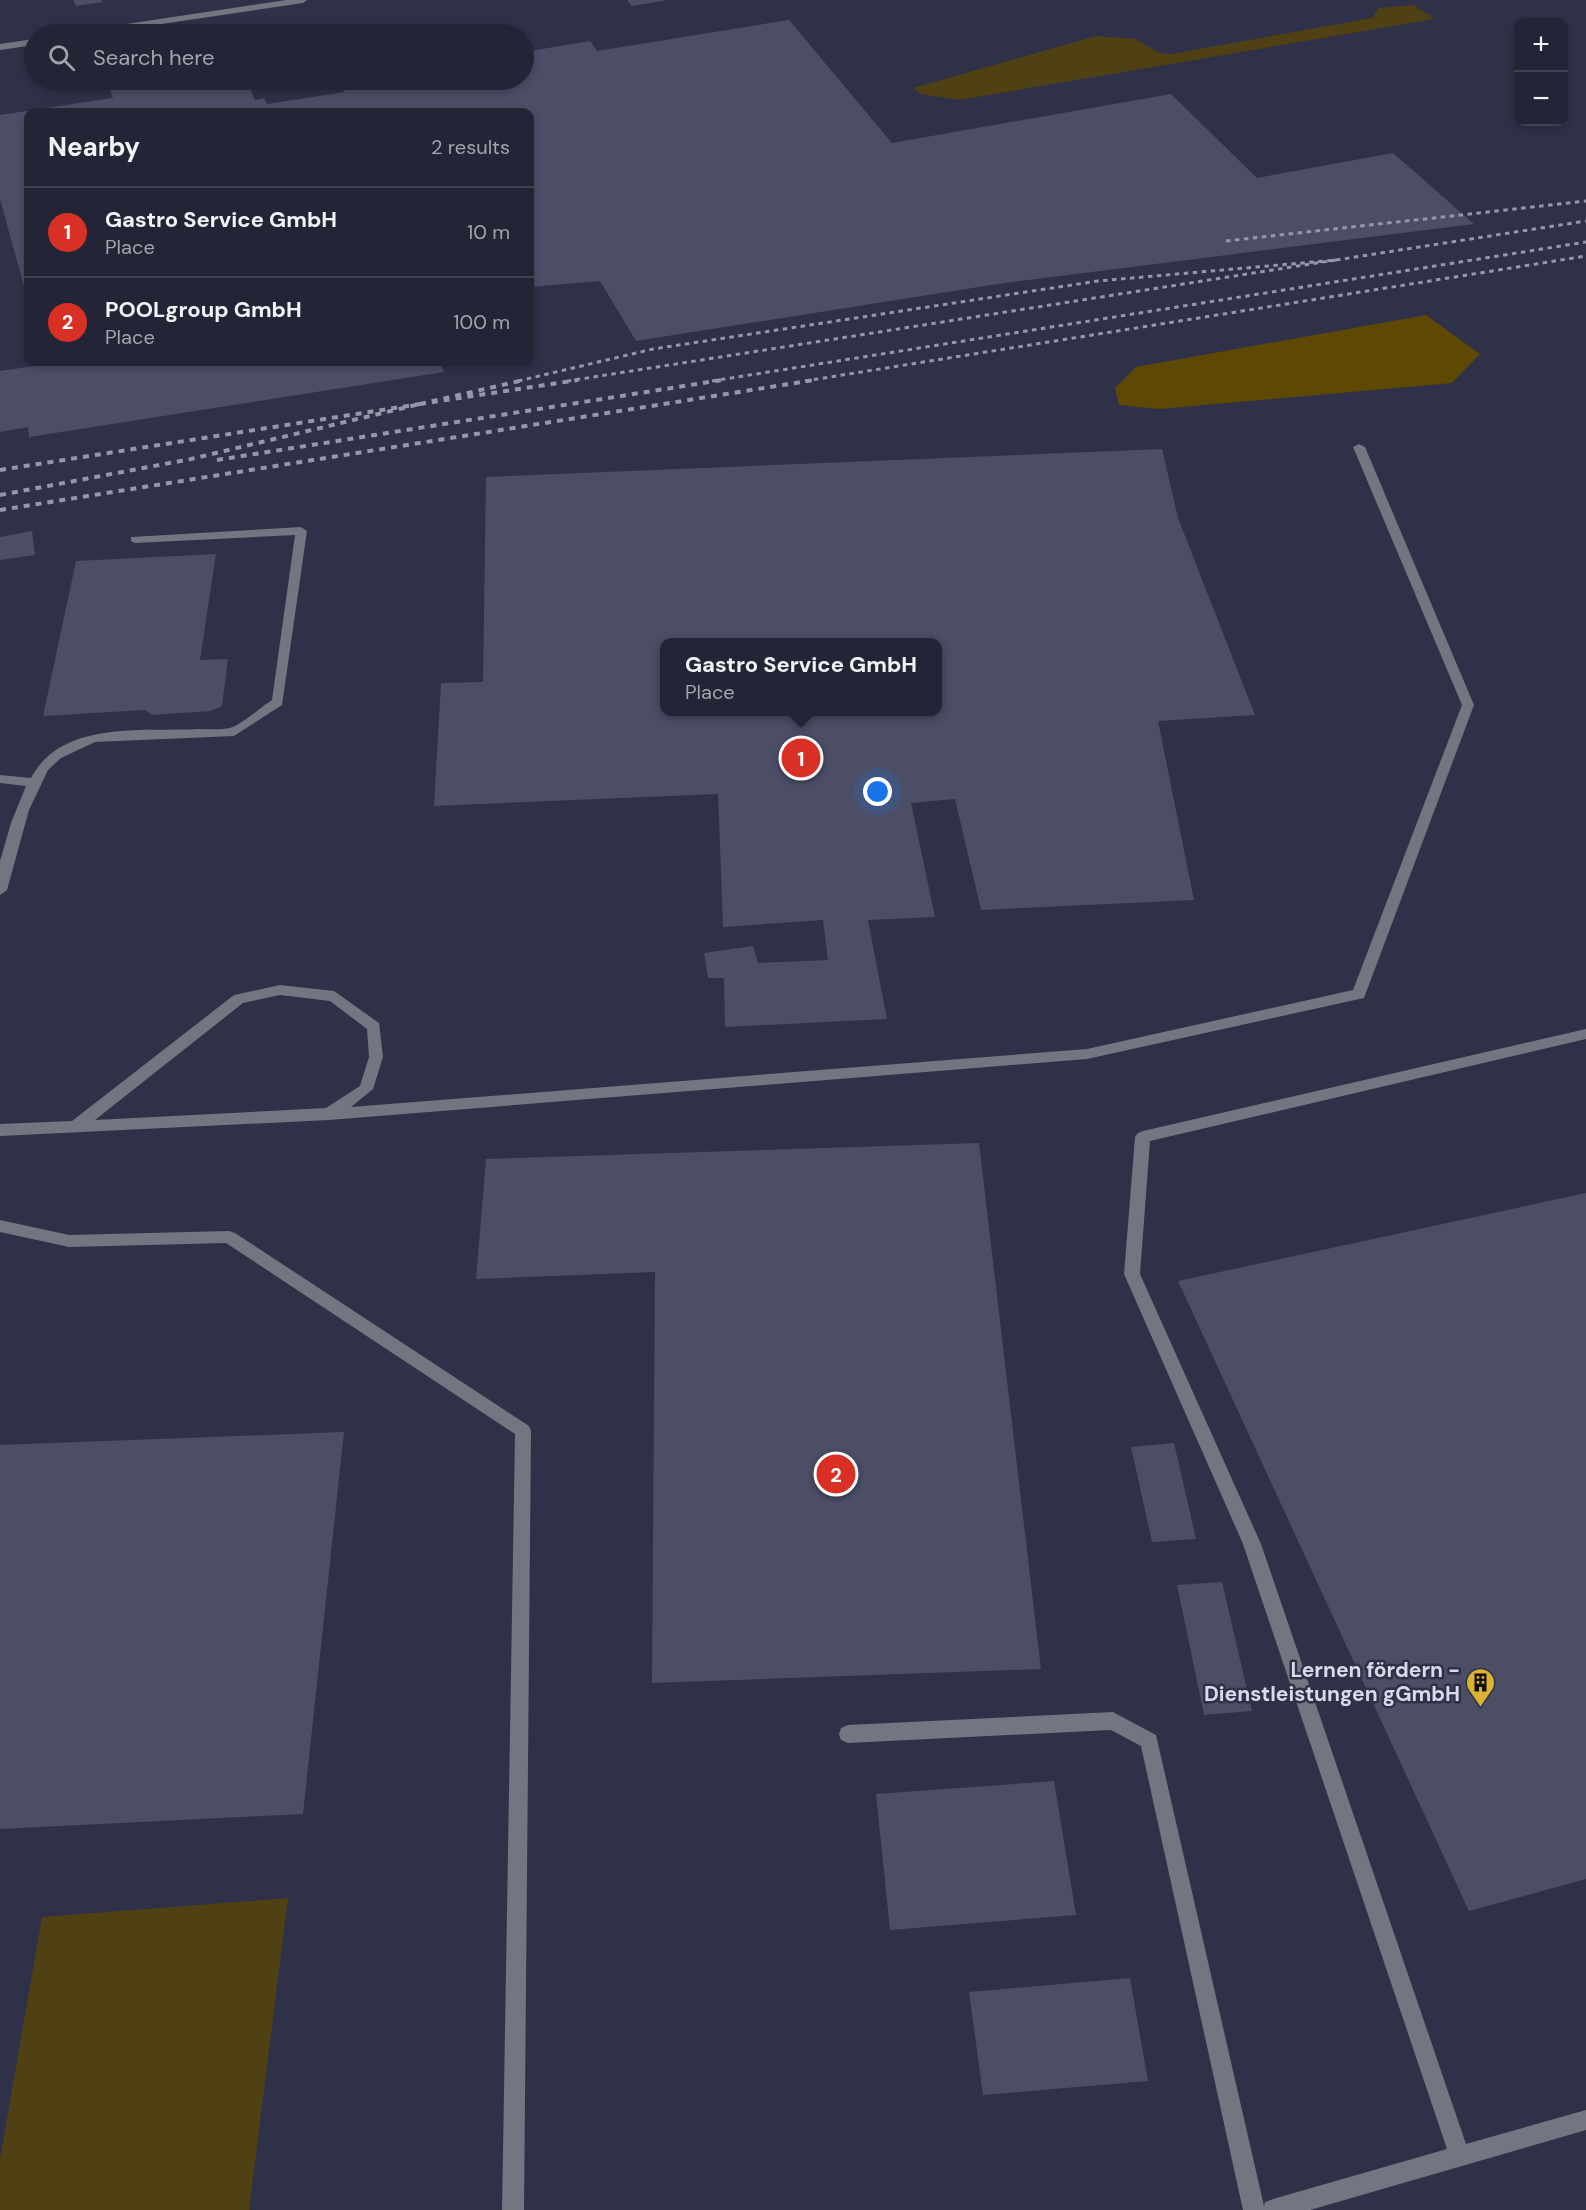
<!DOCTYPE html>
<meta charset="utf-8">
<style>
body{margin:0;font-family:"DM Sans",sans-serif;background:#2b2d3e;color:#f1f3f6}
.controls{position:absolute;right:18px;top:18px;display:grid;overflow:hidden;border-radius:12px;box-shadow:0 3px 9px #0003}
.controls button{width:54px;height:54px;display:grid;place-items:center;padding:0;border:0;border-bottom:2px solid #404251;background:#232536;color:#f1f3f6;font:30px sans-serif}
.you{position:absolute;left:878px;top:792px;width:21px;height:21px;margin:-15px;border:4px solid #fff;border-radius:50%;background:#1a73e8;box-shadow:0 0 0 9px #1a73e833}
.badge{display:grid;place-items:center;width:39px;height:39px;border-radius:50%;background:#d93025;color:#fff;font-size:20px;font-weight:700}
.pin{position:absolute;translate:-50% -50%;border:3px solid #fff;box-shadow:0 2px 6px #0006}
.popup{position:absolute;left:660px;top:638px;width:282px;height:78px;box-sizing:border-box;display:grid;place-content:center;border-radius:12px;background:#232536;filter:drop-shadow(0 2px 4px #0005);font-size:20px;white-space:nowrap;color:#a3a5ad}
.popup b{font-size:22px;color:#f1f3f6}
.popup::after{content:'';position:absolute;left:50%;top:100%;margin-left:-12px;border:12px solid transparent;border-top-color:#232536}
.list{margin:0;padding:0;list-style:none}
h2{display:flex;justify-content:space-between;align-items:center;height:78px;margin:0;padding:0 24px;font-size:26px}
h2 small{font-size:20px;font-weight:400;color:#a3a5ad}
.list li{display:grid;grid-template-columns:39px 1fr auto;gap:18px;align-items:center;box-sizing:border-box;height:90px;padding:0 24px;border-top:2px solid #404251}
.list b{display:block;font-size:22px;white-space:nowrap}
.list p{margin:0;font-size:20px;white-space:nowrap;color:#a3a5ad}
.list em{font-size:20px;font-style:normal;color:#a3a5ad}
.icon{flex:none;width:33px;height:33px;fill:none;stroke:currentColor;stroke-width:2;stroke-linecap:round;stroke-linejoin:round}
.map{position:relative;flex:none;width:1586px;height:2210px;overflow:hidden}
.search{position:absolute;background:#232536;box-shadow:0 3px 9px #0003;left:24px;top:24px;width:510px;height:66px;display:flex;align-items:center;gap:15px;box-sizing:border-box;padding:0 21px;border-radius:33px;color:#a3a5ad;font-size:22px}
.panel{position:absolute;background:#232536;box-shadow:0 3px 9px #0003;left:24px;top:108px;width:510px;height:258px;border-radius:12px}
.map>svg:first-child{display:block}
.green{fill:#504115}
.water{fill:#5e4904}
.building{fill:#4c4e66;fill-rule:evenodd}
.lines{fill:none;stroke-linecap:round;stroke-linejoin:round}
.minor{fill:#737580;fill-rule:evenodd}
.rail-far1{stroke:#9698aa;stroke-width:3;stroke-dasharray:4.5 4.5;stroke-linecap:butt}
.rail{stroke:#9698aa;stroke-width:4;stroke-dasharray:6 6;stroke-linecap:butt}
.labels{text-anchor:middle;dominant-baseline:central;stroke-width:5;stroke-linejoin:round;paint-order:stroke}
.near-poi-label{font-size:21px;font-weight:bold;fill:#d9dbe9;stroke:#2f3148;text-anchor:end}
</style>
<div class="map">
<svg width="1586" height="2210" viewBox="0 0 1586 2210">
<rect width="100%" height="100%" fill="#2f3148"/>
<!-- green -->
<path class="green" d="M1414,5L1434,19L959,100L921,94L913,88L1096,36L1136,39L1159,53L1172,54L1372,18L1379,8Z
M288,1898L249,2210H0V2159L42,1917Z"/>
<!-- water -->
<path class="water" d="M1426,315L1480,354L1452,383L1159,409L1119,405L1115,388L1136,367Z"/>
<!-- building -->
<path class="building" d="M73,0H102L103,2L76,6Z
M627,0H663V1L632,6Z
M789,20L892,143L1171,94L1257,178L1393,153L1474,224L1004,283L636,341L600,281L530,287V112H28V301L0,199V115L113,98L106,80H246L255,100L264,98L267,104L345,92L339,81L348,80H524V52L590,41L597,51Z
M225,27L229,34H176L207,29Z
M62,362H440L444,372L29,437L28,427L0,432V371Z
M1162,449L1178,518L1255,715L1158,721L1194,900L981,910L955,799L911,803L935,917L868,920L887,1019L725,1027L724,978H708L704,953L753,946L758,963L828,960L823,920L723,927L718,794L434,806L441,683L483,682L486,477ZM664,642H938V712H664Z
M32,531L35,555L0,560V537Z
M216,554L200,660L228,659L222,706L211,711L152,715L145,710L43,716L76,561Z
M979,1143L1041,1669L652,1683L655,1272L476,1279L486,1159Z
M1586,1193V1879L1469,1911L1178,1281Z
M344,1432L303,1814L0,1829V1445Z
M1174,1443L1196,1539L1152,1542L1131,1447Z
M1222,1582L1252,1711L1204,1715L1177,1585Z
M1054,1781L1076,1915L890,1930L876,1794Z
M1130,1978L1148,2081L983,2095L969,1992Z"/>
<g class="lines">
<!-- minor -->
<path class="minor" d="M286,0H307L303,3L94,34H76L80,31Z
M34,39V45L0,50V44Z
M1359,444L1365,447L1474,705L1364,998L1087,1059L329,1120L0,1136V1124L72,1121L234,995L239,994L280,985L334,991L379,1023L383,1057L373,1089L351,1107L1087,1049L1353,990L1462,705L1353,447ZM280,995L330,1001L367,1029L369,1057L360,1086L326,1108L95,1120L243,1003Z
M301,527L307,531L282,705L234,736L95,742L61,758L48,770L29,810L7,890L0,895V861L11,823L26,786L0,783V775L31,778C62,720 141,732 198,729C208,729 220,730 230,728C241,725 261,707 272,700L295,535L135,543L131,541V537Z
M1586,1029V1039L1150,1141L1140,1274L1261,1544L1466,2144L1586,2110V2130L1310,2210H1243L1141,1746L1111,1730L848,1743L841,1740L839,1734L841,1728L848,1725L1113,1712L1156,1735L1264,2206L1265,2202L1273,2199L1447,2149L1243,1544L1124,1274L1135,1137L1138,1133L1143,1131Z
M0,1220L69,1235L229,1231L235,1233L529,1426L531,1431L524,2210H502L515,1434L226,1243L69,1247L0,1232Z"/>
<!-- rail-far1 -->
<path class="rail-far1" d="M1226,241L1586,201
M1336,260L1586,221
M518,381L653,349L1098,281L1336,260L568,381
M712,381L1586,242
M805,381L1586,256"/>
<!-- rail -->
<path class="rail" d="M420,404L524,380
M420,404L578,380
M217,460L722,380
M0,470L420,404
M0,495L191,459L420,404
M0,510L814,380"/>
</g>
<!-- icons -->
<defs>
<symbol id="building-pin" viewBox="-11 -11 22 30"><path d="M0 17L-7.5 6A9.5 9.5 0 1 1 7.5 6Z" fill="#dcb233" stroke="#2f3148"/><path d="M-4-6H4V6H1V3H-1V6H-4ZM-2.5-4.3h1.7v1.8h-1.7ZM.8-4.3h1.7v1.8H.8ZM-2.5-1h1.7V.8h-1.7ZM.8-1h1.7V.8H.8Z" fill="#111"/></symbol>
</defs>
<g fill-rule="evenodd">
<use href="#building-pin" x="1464" y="1666" width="33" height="45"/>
</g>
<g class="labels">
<!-- near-poi labels -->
<g class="near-poi-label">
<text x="1460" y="1670">Lernen fördern -<tspan x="1460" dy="24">Dienstleistungen gGmbH</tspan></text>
</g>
</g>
</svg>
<div class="controls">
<button>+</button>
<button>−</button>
</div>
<div class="you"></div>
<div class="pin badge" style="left:801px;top:758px">1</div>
<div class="popup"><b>Gastro Service GmbH</b>Place</div>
<div class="pin badge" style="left:836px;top:1474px">2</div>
<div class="search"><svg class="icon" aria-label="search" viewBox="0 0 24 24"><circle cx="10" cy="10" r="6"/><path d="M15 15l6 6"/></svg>Search here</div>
<section class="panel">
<h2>Nearby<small>2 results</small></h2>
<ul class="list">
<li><span class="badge">1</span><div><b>Gastro Service GmbH</b><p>Place</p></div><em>10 m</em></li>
<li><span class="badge">2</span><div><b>POOLgroup GmbH</b><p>Place</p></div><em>100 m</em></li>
</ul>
</section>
</div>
